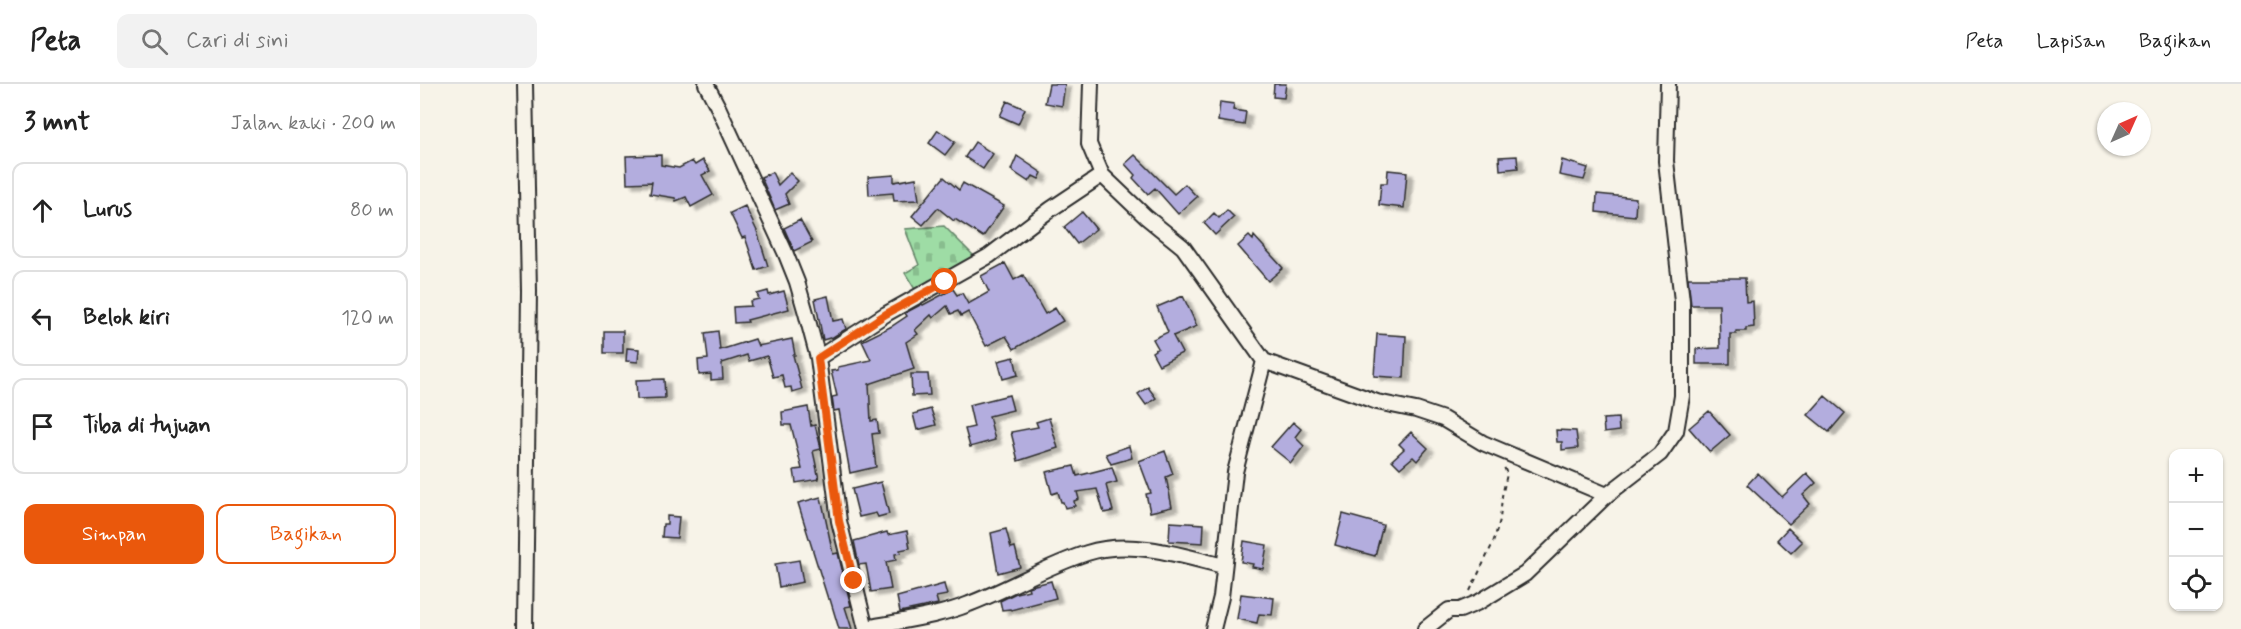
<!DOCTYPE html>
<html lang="id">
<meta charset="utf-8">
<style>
body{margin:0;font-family:Mynerve,sans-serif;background:#f2f2f2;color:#222}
.controls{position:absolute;right:18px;bottom:18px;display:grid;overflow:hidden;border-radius:12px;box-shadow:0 2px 4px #0004}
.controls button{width:54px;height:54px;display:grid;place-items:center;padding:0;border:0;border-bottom:2px solid #e0e0e0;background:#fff;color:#222;font:30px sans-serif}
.compass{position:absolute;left:1677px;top:18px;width:54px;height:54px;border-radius:50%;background:#fff;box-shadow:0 2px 4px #0004;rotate:45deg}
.stop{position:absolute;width:18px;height:18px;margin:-14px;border:4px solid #ea580c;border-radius:50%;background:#fff}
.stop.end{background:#ea580c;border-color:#fff;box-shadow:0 2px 6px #0008}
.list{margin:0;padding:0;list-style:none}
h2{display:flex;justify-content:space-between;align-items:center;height:78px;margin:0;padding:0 24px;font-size:26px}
h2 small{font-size:20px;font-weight:400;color:#767676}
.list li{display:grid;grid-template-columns:39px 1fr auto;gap:18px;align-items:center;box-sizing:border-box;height:96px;margin:0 12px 12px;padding:0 12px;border:2px solid #e0e0e0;border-radius:12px}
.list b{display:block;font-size:22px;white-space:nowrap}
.list em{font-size:20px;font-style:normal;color:#767676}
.actions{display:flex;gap:12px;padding:18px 24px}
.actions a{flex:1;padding:14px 0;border:2px solid #ea580c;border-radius:12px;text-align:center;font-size:21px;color:#ea580c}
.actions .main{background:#ea580c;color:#fff}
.icon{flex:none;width:33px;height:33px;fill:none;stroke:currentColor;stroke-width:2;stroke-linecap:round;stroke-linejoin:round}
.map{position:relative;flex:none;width:1821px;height:545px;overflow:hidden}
header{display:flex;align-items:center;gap:36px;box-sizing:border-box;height:84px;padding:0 30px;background:#fff;border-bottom:2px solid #e0e0e0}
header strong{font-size:28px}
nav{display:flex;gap:33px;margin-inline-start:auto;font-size:21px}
.search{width:420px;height:54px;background:#f2f2f2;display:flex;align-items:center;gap:15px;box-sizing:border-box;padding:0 21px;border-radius:12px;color:#767676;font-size:22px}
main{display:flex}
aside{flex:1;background:#fff}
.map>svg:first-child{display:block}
.cemetery{fill:url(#cemetery-stones);stroke:#648468;stroke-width:1.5}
.building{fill:#b3adde;stroke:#2b2b2b;stroke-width:1.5;filter:url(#shadow)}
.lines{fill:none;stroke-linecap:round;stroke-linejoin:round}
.minor-casing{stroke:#2b2b2b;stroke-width:18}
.path{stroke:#2b2b2b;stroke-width:2;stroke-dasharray:4.5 4.5;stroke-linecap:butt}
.minor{stroke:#f7f3e8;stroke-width:14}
.route{stroke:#ea580c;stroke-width:8}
</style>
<header>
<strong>Peta</strong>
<div class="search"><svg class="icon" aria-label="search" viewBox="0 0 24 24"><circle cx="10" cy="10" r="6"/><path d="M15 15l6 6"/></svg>Cari di sini</div>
<nav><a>Peta</a><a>Lapisan</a><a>Bagikan</a></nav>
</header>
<main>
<aside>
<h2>3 mnt<small>Jalan kaki · 200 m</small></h2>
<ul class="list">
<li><svg class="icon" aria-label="ahead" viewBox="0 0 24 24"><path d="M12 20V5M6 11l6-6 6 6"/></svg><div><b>Lurus</b></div><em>80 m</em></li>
<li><svg class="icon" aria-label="left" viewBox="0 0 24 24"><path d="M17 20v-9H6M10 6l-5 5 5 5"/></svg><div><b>Belok kiri</b></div><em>120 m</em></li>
<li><svg class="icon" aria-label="arrive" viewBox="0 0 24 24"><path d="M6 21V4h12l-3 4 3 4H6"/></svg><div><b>Tiba di tujuan</b></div></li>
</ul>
<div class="actions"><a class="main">Simpan</a><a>Bagikan</a></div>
</aside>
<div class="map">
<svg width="1821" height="545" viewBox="0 0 1821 545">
<defs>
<pattern id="cemetery-stones" width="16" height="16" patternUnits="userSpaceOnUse" patternTransform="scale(1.5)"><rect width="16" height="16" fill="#9edca5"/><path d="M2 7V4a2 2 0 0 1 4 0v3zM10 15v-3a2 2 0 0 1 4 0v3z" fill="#88bd8e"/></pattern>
<filter id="shadow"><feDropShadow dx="6" dy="4" stdDeviation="1.5" flood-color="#0004"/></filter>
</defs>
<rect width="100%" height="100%" fill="#f7f3e8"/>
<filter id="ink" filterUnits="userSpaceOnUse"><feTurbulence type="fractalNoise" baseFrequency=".0167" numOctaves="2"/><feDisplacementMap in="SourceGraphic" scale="12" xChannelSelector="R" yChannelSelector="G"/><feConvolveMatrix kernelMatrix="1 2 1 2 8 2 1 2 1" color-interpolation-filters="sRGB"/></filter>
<g filter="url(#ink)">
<!-- cemetery -->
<path class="cemetery" d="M524,142L558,176L496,207L485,189L499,181L485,145Z"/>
<!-- building -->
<path class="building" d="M629,0H645L642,22L625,19Z
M854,0H866L864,14L853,13Z
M587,17L605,25L598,40L580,32Z
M800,18L814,20L813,26L826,28L824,41L798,37Z
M518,46L535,58L525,71L509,59Z
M555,58L573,70L563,85L545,73Z
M241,71V81L259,84L272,77L275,81L283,76L290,87L282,91L293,111L271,123L266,113L256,117L255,114L230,110L232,98L207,99L206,72Z
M715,71L754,110L765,100L777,113L758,130L735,104L728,110L713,94L715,91L705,80Z
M597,72L622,89L619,95L613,92L609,98L591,86Z
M1097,72L1098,84L1080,86L1079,73Z
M1142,76L1168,84L1164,96L1139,91Z
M968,86L987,88L984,124L959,121L961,99H967Z
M352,88L358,101L370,89L378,97L365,110L369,120L355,126L341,93Z
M474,91V98L496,94L499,116L474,117L473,109L449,111L448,93Z
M524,93L539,106L543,99L584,122L563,153L535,135L534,137L518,124L503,141L492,132Z
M1177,110L1216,114L1215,132L1176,128Z
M325,122L337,147L348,182L336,186L325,153L322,154L310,129Z
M807,126L814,133L795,151L784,139L794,129L799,134Z
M662,128L676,145L657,160L644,143Z
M380,136L392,158L374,167L364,144Z
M829,152L833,156L834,152L863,184L848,197L818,162Z
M585,179L594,196L603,191L625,230L635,224L643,237L594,265L586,252L566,262L548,228L541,232L538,227L531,230L527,222L513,234L511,231L495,246L498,250L486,258L494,285L449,300L451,337L457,336L459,349L452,350L456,383L430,389L419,326L414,327L412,313L417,312L411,287L418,286V283L451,276L442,257L472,242L487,232L485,229L502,220L503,221L533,205L537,211L542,209L548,220L569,208L561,192Z
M1268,194H1325L1326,218L1333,217L1334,243L1326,244V247H1316V250H1310V280H1276V265L1300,264L1299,221H1271Z
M348,207L349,211L364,207L369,225L327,236L328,238L314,239L313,223L331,222L330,217L339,215L337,210Z
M408,212L413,237L423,235L426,245L413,253L403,256L395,215Z
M763,212L777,242L753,252L762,269L739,281L732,268L738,264L733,255L748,248L737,223Z
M184,247H203V269H184Z
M298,247L300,266L335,255L338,262L372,255L375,271H373L382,305L372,308L371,303L365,304L362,291L353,293L347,272L329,277L327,271L302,279L303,295L291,296V290L279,291L278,276L288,275L285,249Z
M957,250L986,252L984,294L954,292Z
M207,264L219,265L218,278L206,277Z
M594,273L598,291L583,295L578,277Z
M491,290H508L510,311L492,312Z
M244,295L245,314L217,315L216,296Z
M728,303L736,314L726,321L718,310Z
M589,311L593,326L569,332L575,356L550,363L545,345L554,343L549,321Z
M1405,312L1425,329L1409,348L1388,331Z
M388,323L391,342L395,341L400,360L401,365L393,367L399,395L376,399L374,386L382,385L371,341H363L362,328Z
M511,325L516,341L497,346L493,330Z
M1289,327L1310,351L1290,368L1269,344Z
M629,334L638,364L598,377L591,348L618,343L616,338Z
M1198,334L1199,347L1184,349L1183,335Z
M873,338L881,345L875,353L884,362L871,379L851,363Z
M1136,346L1156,347L1158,364L1142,366V358H1137Z
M991,348L1008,364L997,377L993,373L980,384L972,376L984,365L979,360Z
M709,362L712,374L691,380L686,370Z
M745,367L753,390L746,393L752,423L730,428L726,410L731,409L719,377Z
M654,382L657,392L692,383L697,398L686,401L693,427L684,429L677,405L657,408L659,415L654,417L655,422L645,424L643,418H641L638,408L632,410L626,388Z
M1338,389L1362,413L1387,389L1396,399L1383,411L1390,420L1369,440L1327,401Z
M461,398L469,430L458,433L456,429L439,433L432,405Z
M401,413L413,470L418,469L431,522L425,523L432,545H419L410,515H408L378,419Z
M923,430L963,441L955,472L915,461Z
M247,432L259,433L257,454L242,453L243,440H247Z
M750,438L784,440L783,459L749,457Z
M1368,444L1382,458L1371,469L1357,456Z
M586,445L591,464L595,463L600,483L578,489L571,449Z
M487,447L490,464L480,466L481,469L475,470L476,476L466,478L471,505L451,508L446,480L439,481L434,457L467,448L468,451Z
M824,457L847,461L843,485L832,483L833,480L821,478Z
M379,476L383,498L359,503L355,480Z
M631,497L636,514L591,526L590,525L582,526L580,517L596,509L609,506L608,503L611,502Z
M524,500L527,511L516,513L518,520L480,528L477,513Z
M821,510L854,514L852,531L839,530L837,539L817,535Z"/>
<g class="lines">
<defs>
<path id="minor" d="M105,0L109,207L105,545
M286,0L298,23L365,168L377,198L386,229L398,274L419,437L446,545
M671,0L669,60L682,91L726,133L763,163L844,277L815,388L801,513L793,545
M398,274L466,230L569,172L631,125L682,91
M844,277L957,318L996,326L1023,335L1063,359L1187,411
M446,544C479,537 517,533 549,520C589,505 626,482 667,469C711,455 761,471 803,482
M1005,545L1029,526H1040L1059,518L1105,490L1187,411L1240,370L1256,347L1262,312V217L1246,77L1248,0"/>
</defs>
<!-- minor casing -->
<use href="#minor" class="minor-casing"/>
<!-- path -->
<path class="path" d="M1050,507L1073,459L1080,436L1082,412L1087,390L1084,383"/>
<!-- minor -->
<use href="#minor" class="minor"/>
</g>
</g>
<g class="lines" filter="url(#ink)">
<!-- route -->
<path class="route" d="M434,497L419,437L398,274L466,230L525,198"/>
</g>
</svg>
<div class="controls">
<button>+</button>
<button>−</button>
<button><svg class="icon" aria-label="locate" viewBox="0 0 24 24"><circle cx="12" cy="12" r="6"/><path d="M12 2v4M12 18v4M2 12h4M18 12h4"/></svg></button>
</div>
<svg class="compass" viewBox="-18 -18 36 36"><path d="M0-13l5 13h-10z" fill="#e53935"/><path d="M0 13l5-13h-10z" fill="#767676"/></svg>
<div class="stop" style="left:525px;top:198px"></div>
<div class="stop end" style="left:434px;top:497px"></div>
</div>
</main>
